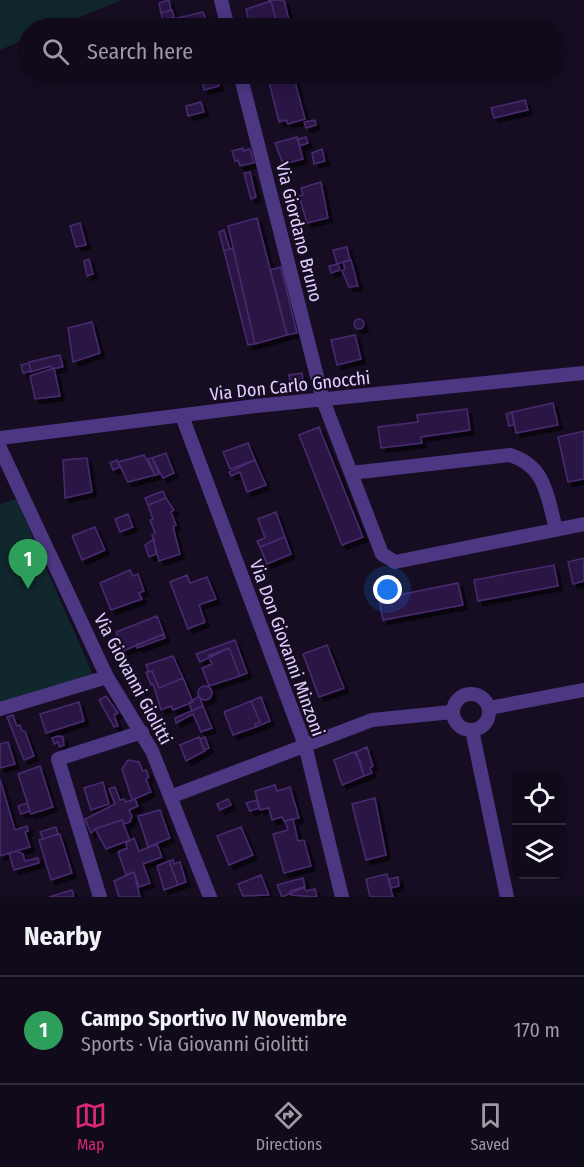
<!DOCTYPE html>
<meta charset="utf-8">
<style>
body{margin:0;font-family:"Fira Sans Condensed",sans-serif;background:#191323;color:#f1f3f6}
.controls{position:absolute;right:18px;bottom:18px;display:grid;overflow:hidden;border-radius:12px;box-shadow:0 3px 15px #0003}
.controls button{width:54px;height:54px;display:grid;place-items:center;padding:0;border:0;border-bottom:2px solid #302b39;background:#100a1a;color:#f1f3f6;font:30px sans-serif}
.you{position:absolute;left:388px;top:590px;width:21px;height:21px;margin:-15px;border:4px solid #fff;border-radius:50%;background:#1a73e8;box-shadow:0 0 0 9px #1a73e833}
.badge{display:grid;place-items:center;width:39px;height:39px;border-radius:50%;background:#db2777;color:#fff;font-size:20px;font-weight:700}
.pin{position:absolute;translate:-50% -50px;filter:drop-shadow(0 2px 3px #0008)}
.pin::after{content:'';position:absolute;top:32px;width:21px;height:18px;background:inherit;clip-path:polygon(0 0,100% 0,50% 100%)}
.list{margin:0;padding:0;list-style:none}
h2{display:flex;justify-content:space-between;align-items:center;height:78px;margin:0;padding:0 24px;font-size:26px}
h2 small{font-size:20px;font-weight:400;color:#9c9aa2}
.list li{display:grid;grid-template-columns:39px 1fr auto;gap:18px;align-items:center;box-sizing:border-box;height:108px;padding:0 24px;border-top:2px solid #302b39}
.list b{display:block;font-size:22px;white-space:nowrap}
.list p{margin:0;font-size:20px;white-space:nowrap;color:#9c9aa2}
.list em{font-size:20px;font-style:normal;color:#9c9aa2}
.icon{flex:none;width:33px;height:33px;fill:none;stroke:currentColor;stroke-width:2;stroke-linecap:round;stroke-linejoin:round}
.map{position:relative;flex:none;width:584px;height:897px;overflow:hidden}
.search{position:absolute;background:#100a1a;box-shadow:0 3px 15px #0003;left:18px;right:18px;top:18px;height:66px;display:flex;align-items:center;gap:15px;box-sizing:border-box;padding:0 21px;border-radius:33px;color:#9c9aa2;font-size:22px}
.sheet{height:186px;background:#100a1a}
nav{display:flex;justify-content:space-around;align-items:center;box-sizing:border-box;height:84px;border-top:2px solid #302b39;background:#100a1a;font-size:16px;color:#9c9aa2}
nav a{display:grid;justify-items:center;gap:3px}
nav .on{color:#db2777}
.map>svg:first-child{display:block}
.green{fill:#10282d}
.building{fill:#2c1945;stroke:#492a71;stroke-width:1.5;filter:url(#shadow)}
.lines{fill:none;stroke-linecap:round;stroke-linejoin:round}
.minor{stroke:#4c3783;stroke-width:14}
.labels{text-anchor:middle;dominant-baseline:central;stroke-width:4.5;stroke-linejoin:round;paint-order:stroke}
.street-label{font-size:18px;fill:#e0cfff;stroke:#160d23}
</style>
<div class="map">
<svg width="584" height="897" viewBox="0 0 584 897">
<defs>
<filter id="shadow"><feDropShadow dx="4.5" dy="4.5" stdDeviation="0" flood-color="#0009"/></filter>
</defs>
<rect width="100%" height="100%" fill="#160d23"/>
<!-- green -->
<path class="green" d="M0,0H122L52,28H28V38L0,50Z
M16,499L93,675L0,702V504Z"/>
<!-- building -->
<path class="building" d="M169,0L171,10L161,13L159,3Z
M268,0H284L291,28H263L277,24L271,1Z
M271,1L277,24L250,28L246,9Z
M172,10L174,17L169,19L171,23L164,25L161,13Z
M203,12L210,28H176L173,19Z
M200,74H216L219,86L204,90Z
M267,74H293L305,119L288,124L286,120L279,122Z
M525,100L528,110L494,118L491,108Z
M201,102L204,112L188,116L186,106Z
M315,120L316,125L306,128L304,122Z
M297,137L303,159L283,164L275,143Z
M306,137L308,143L300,146L298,139Z
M243,148V151L250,149L254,163L240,166L238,160L235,161L232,151Z
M322,149L325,161L314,164L312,153Z
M250,172L256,197L251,199L244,173Z
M321,182L328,218L307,223L299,196L303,195L301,188Z
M257,218L287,335L255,344L228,226Z
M80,223L86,245L76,247L70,226Z
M224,230L230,249L224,251L219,232Z
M347,247L350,260L337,264L333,250Z
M233,248L255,344L248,345L224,251Z
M89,259L93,274L87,276L84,261Z
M351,260L358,286L349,287L342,271L345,269L343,262Z
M338,264L340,270L331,273L329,266Z
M281,267L297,333L287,335L270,270Z
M354 324a5 5 0 1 1 10 0a5 5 0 1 1-10 0Z
M92,322L100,353L73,362L68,328Z
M355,335L361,359L337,365L331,340Z
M60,355L63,367L52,369L51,366L31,372L29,362Z
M29,363L31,371L23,373L21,365Z
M54,368L60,396L35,399L30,376Z
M302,373L303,380L290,382L289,375Z
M553,403L558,425L516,433L512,412Z
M467,409L470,430L421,437L422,443L381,448L378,427L418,422L417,415Z
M512,412L514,425L509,426L506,414Z
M319,427L363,537L342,545L299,435Z
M584,431V479L568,482L558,437Z
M248,443L255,460L230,469L223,452Z
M166,453L174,473L163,478L152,458Z
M144,455L155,475L128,482L118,462Z
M87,458L92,492L65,498L63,460Z
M152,458L159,474L155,475L148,459Z
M117,460L120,467L113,470L110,463Z
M255,460L266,485L247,492L240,472L231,476L229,472Z
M163,491L166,498L148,505L145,498Z
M166,498L174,510L171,512L176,525L173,527L180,554L159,561L152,535L155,533L150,520L153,519L148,505Z
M276,512L285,537L260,547L257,541L265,538L258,519Z
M128,514L133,527L120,532L115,519Z
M95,527L105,550L82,560L72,536Z
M285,537L291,554L267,564L260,547Z
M154,539L156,554L149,557L145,545Z
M584,558V581L573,584L568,562Z
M554,565L558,586L478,601L474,580Z
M130,570L133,576L138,574L144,591L139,593L142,599L111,610L100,583Z
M187,575L190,583L207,577L216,599L199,605L205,622L188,629L170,582Z
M458,583L463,605L383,620L379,599Z
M157,616L164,634L123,651L116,632Z
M164,634L165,638L137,648L136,645Z
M235,640L247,673L240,676L229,648L200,662L196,654Z
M327,645L344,688L319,697L303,654Z
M229,648L240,676L209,686L202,668L212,664L208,656Z
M173,656L183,678L159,688L152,671L149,672L146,665Z
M152,671L159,688L183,678L193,702L173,710L171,706L161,710L153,684L151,685L146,672Z
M198 693a7 7 0 1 1 14 0a7 7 0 1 1-14 0Z
M106,696L118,713L114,715L118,726L114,727L99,700Z
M199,696L203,706L192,711L189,703Z
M261,697L270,721L256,727L255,724L260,722L251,701Z
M251,701L260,722L255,724L256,727L233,735L224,712Z
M79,702L84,721L46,733L40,714Z
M203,706L212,728L201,732L193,714L176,723L175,718Z
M13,715L17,726L20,725L22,731H25L34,756L24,760L7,717Z
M58,736L63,737L64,745L59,747L58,742L54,744L52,738Z
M199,737L205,751L186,761L180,745Z
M205,737L209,748L204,750L200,739Z
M8,742L15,764L0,768V744Z
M367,747L373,766L370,768L372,773L364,776L356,752Z
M354,752L360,761L364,776L342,785L334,760Z
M128,760L139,762L143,771L146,770L149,777L146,779L151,792L132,800L122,769Z
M40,766L53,807L31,814L18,774Z
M0,779L15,830L27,826L28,831L25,832L30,847L0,856Z
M103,782L109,804L91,810L84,788Z
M275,785L277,791L290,787L299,818L284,821L282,817L272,820L269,808L260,810L255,791Z
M115,787L120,800L124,799L126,802L135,799L138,806L129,810L132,816L130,822L124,824L122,820L95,829L91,833L85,819L115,804L109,789Z
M375,798L386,855L366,860L352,804Z
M228,799L231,805L220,810L217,804Z
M257,800L259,808L250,811L246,803Z
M27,803L30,811L21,814L18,806Z
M160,810L170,838L148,847L138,816Z
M293,819L298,841L304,840L311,866L284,873L273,834L288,830L285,821Z
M122,820L130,840L106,849L95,829Z
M56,827L58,834L43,839L40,832Z
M241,827L253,855L229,865L217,836Z
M60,834L72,873L51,880L39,840Z
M134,838L139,851L157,844L162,857L143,864L150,883L139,887L134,872L126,875L118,852L127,848L126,843Z
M16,851L23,854L25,861L38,858L39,863L14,870L9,853Z
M173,860L174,864L180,862L186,882L178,885L169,861Z
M169,861L178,885L164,890L157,866Z
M134,872L140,897H119L114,881Z
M387,874L393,897H370L366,879Z
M261,875L269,895L243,896L238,884Z
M398,877L399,886L391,888L389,879Z
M303,878L305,887L282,897L277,885Z
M304,887L306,891L315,889L317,897L291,895L290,891Z
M72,890L74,897H49Z"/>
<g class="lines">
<!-- minor -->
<path class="minor" d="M221,0L228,28
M240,74L323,400L382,554L395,562L584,524
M182,416L305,745L342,897
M0,438L256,406L584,373
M0,448L107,677L152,751L210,897
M351,473L510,455C546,466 547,496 556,529
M453 712a18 18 0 1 1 36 0a18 18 0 1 1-36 0Z
M489,708L584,690
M0,709L107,677
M472,730L507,897
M170,797L372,720L452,712
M100,897L58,759L142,732"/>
</g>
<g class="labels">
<!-- street labels -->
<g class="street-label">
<text transform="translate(299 232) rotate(76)">Via Giordano Bruno</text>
<text transform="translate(290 386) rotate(-6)">Via Don Carlo Gnocchi</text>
<text transform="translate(287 648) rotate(70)">Via Don Giovanni Minzoni</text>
<text transform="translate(133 679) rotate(62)">Via Giovanni Giolitti</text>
</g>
</g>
</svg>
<div class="controls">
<button><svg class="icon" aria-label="locate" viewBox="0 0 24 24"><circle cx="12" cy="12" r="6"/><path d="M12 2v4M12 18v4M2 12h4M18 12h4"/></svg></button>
<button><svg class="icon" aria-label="layers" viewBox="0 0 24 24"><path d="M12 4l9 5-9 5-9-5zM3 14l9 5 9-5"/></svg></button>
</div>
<div class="you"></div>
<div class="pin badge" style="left:28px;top:589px;background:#2e9e5b">1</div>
<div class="search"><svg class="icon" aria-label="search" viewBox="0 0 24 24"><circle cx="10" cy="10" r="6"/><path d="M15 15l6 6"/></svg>Search here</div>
</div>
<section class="sheet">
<h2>Nearby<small></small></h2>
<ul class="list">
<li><span class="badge" style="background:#2e9e5b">1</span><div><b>Campo Sportivo IV Novembre</b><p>Sports · Via Giovanni Giolitti</p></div><em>170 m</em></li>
</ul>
</section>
<nav>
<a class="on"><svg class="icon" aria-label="map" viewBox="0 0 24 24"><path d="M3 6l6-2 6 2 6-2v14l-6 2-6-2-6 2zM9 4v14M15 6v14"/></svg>Map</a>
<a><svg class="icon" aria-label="directions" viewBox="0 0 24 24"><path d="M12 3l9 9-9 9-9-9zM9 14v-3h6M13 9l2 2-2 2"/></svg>Directions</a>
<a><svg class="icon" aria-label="saved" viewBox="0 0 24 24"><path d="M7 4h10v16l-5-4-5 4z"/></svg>Saved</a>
</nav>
